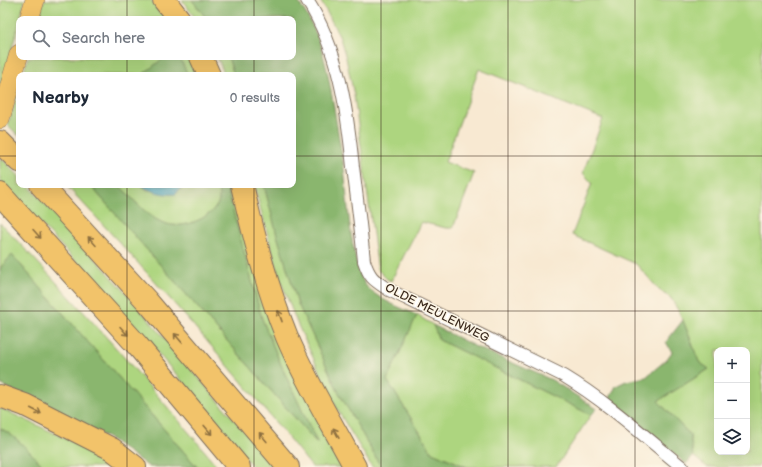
<!DOCTYPE html>
<meta charset="utf-8">
<style>
body{margin:0;font-family:"Balsamiq Sans",sans-serif;background:#f2f2f3;color:#1f2937}
.controls{position:absolute;right:12px;bottom:12px;display:grid;overflow:hidden;border-radius:8px;box-shadow:0 4px 16px #0002}
.controls button{width:36px;height:36px;display:grid;place-items:center;padding:0;border:0;border-bottom:1px solid #e0e1e3;background:#fff;color:#1f2937;font:20px sans-serif}
.list{margin:0;padding:0;list-style:none}
h2{display:flex;justify-content:space-between;align-items:center;height:52px;margin:0;padding:0 16px;font-size:17px}
h2 small{font-size:13px;font-weight:400;color:#747a83}
.icon{flex:none;width:22px;height:22px;fill:none;stroke:currentColor;stroke-width:2;stroke-linecap:round;stroke-linejoin:round}
.map{position:relative;flex:none;width:762px;height:467px;overflow:hidden}
.search{position:absolute;background:#fff;box-shadow:0 4px 16px #0002;left:16px;top:16px;width:280px;height:44px;display:flex;align-items:center;gap:10px;box-sizing:border-box;padding:0 14px;border-radius:8px;color:#747a83;font-size:15px}
.panel{position:absolute;background:#fff;box-shadow:0 4px 16px #0002;left:16px;top:72px;width:280px;height:116px;border-radius:8px}
.map>svg:first-child{display:block}
.green{fill:#add57f;stroke:#74804e;fill-rule:evenodd}
.forest{fill:#8ab66e;stroke:#627046}
.water{fill:#41a7c1;stroke:#3e6870}
.lines{fill:none;stroke-linecap:round;stroke-linejoin:round}
.street-casing{stroke:#7d6d5d;stroke-width:14}
.primary-casing{stroke:#7d6d5d;stroke-width:20}
.highway-casing{stroke:#7d6d5d;stroke-width:24}
.street{stroke:#fff;stroke-width:12}
.primary{stroke:#f2c36a;stroke-width:19}
.highway{stroke:#f2c36a;stroke-width:22}
.oneway{stroke:#8d6f40}
.grid{fill:none;stroke:#3b2a1e;stroke-width:1;stroke-opacity:0.55}
.labels{text-anchor:middle;dominant-baseline:central;stroke-width:3;stroke-linejoin:round;paint-order:stroke}
.street-label{font-size:12px;fill:#3b2a1e;stroke:#fcf5e5}
</style>
<div class="map">
<svg width="762" height="467" viewBox="0 0 762 467">
<rect width="100%" height="100%" fill="#fcf5e5"/>
<filter id="ink" filterUnits="userSpaceOnUse"><feTurbulence type="fractalNoise" baseFrequency=".025" numOctaves="2"/><feDisplacementMap in="SourceGraphic" scale="8" xChannelSelector="R" yChannelSelector="G"/><feConvolveMatrix kernelMatrix="1 2 1 2 8 2 1 2 1" color-interpolation-filters="sRGB"/></filter>
<filter id="wash" filterUnits="userSpaceOnUse"><feTurbulence type="fractalNoise" baseFrequency=".012" numOctaves="4" result="noise"/><feDisplacementMap in="SourceGraphic" scale="16" xChannelSelector="R" yChannelSelector="G"/><feGaussianBlur stdDeviation="0.9" result="paint"/><feColorMatrix in="noise" values="0 0 0 0 0 0 0 0 0 0 0 0 0 0 0 0 0 1.4 0 .05"/><feComposite in="paint" operator="in"/></filter>
<g filter="url(#wash)">
<rect width="100%" height="100%" fill="#f8e9d2"/>
<!-- green -->
<path class="green" d="M2,0H25L20,19H19V23L0,90V8Z
M44,0H151L168,19H38Z
M182,0H192L207,19H196Z
M320,0H762V460L758,467H707L693,456L690,435L658,401L709,369L699,362L689,335L679,312L671,298L659,290L648,277L636,264L572,235L592,183L583,173L603,119L479,69L445,162L474,173L453,228H446L421,222L391,281L387,279L378,270L354,95L346,58L340,38L328,14ZM717,350H747V452H717Z
M28,57H165L142,75H23Z
M179,57H192L201,75H188Z
M217,57H228L234,75H225Z
M19,88V136L8,125Z
M0,157L19,176V185H28L120,286L275,467H253C173,368 89,272 0,182Z
M66,185H90L317,443L284,372L262,319L226,185H234L347,467H312C234,370 152,276 66,185Z
M119,185H141L147,190L182,189L183,185H217C218,190 220,195 219,200C217,213 194,224 182,225C175,226 168,225 161,222C146,215 131,197 119,185Z
M254,185H264L277,235L298,304L338,391L381,467H372L337,409L297,323L280,279Z
M0,223C76,301 148,383 218,467H197L12,255L1,267L0,270Z
M417,315L433,325L439,340L591,415L556,467H467L432,452L387,380Z
M0,408L82,446L120,467H44C31,453 17,437 0,428Z"/>
<!-- forest -->
<path class="forest" d="M192,0H297C322,34 327,68 334,108C337,128 341,148 344,168C347,194 351,273 369,289C382,301 401,308 417,315L387,380L432,452L467,467H381L338,391L298,304L277,235L264,185H293V75H234L228,57H293V19H207Z
M165,57H179L188,75H142Z
M90,185H119C131,197 146,215 161,222C168,225 175,226 182,225C194,224 217,213 219,200C220,195 218,190 217,185H226L262,319L284,372L318,444Z
M12,255L197,467H149L112,440L0,384V270L1,267Z
M683,320L699,362L709,369L658,401L690,435L693,456L686,464L610,398L616,386L626,381L646,377L666,360L672,352L666,342Z
M433,325L476,347L552,380L597,409L591,415L439,340Z
M0,428C17,437 31,453 44,467H0Z"/>
<!-- water -->
<path class="water" d="M141,185H183L176,194C163,195 152,192 141,185Z"/>
</g>
<g filter="url(#ink)">
<g class="lines">
<defs>
<path id="street" d="M307,0C339,50 347,109 353,167C357,198 361,230 364,261C370,279 374,280 389,290L564,376C607,402 643,435 682,467"/>
<path id="primary" d="M29,19L35,0
M0,119L19,54"/>
<path id="highway" d="M164,0L179,19
M201,57L209,75
M0,142L19,161
M41,185L147,301L288,467
M242,185C254,237 267,288 287,337C306,382 332,424 355,467
M0,194L137,345L239,467
M0,396L25,405L112,449L135,467"/>
</defs>
<!-- street casing -->
<use href="#street" class="street-casing"/>
<!-- primary casing -->
<use href="#primary" class="primary-casing"/>
<!-- highway casing -->
<use href="#highway" class="highway-casing"/>
<!-- street -->
<use href="#street" class="street"/>
<!-- primary -->
<use href="#primary" class="primary"/>
<!-- highway -->
<use href="#highway" class="highway"/>
</g>
<!-- one-way arrows -->
<defs><path id="oneway-shaft" d="M-6 0H5M1.5-3L5.5 0L1.5 3" fill="none" stroke-width="1.6" stroke-linecap="round" stroke-linejoin="round"/></defs>
<g class="oneway">
<use href="#oneway-shaft" transform="translate(37 234) rotate(48)"/>
<use href="#oneway-shaft" transform="translate(92 241) rotate(-132)"/>
<use href="#oneway-shaft" transform="translate(280 316) rotate(-110)"/>
<use href="#oneway-shaft" transform="translate(124 331) rotate(48)"/>
<use href="#oneway-shaft" transform="translate(178 338) rotate(-130)"/>
<use href="#oneway-shaft" transform="translate(36 411) rotate(27)"/>
<use href="#oneway-shaft" transform="translate(208 430) rotate(50)"/>
<use href="#oneway-shaft" transform="translate(336 433) rotate(-119)"/>
<use href="#oneway-shaft" transform="translate(263 437) rotate(-130)"/>
</g>
</g>
<!-- grid -->
<path class="grid" d="M127,0V19M254,0V19M381,0V467M508,0V467M635,0V467M127,57V75M254,57V75M0,156H19M293,156H762M127,185V467M254,185V467M0,311H762"/>
<g class="labels">
<!-- street labels -->
<g class="street-label">
<text transform="translate(437 313) rotate(27)">OLDE MEULENWEG</text>
</g>
</g>
</svg>
<div class="controls">
<button>+</button>
<button>−</button>
<button><svg class="icon" aria-label="layers" viewBox="0 0 24 24"><path d="M12 4l9 5-9 5-9-5zM3 14l9 5 9-5"/></svg></button>
</div>
<div class="search"><svg class="icon" aria-label="search" viewBox="0 0 24 24"><circle cx="10" cy="10" r="6"/><path d="M15 15l6 6"/></svg>Search here</div>
<section class="panel">
<h2>Nearby<small>0 results</small></h2>
<ul class="list">
</ul>
</section>
</div>
